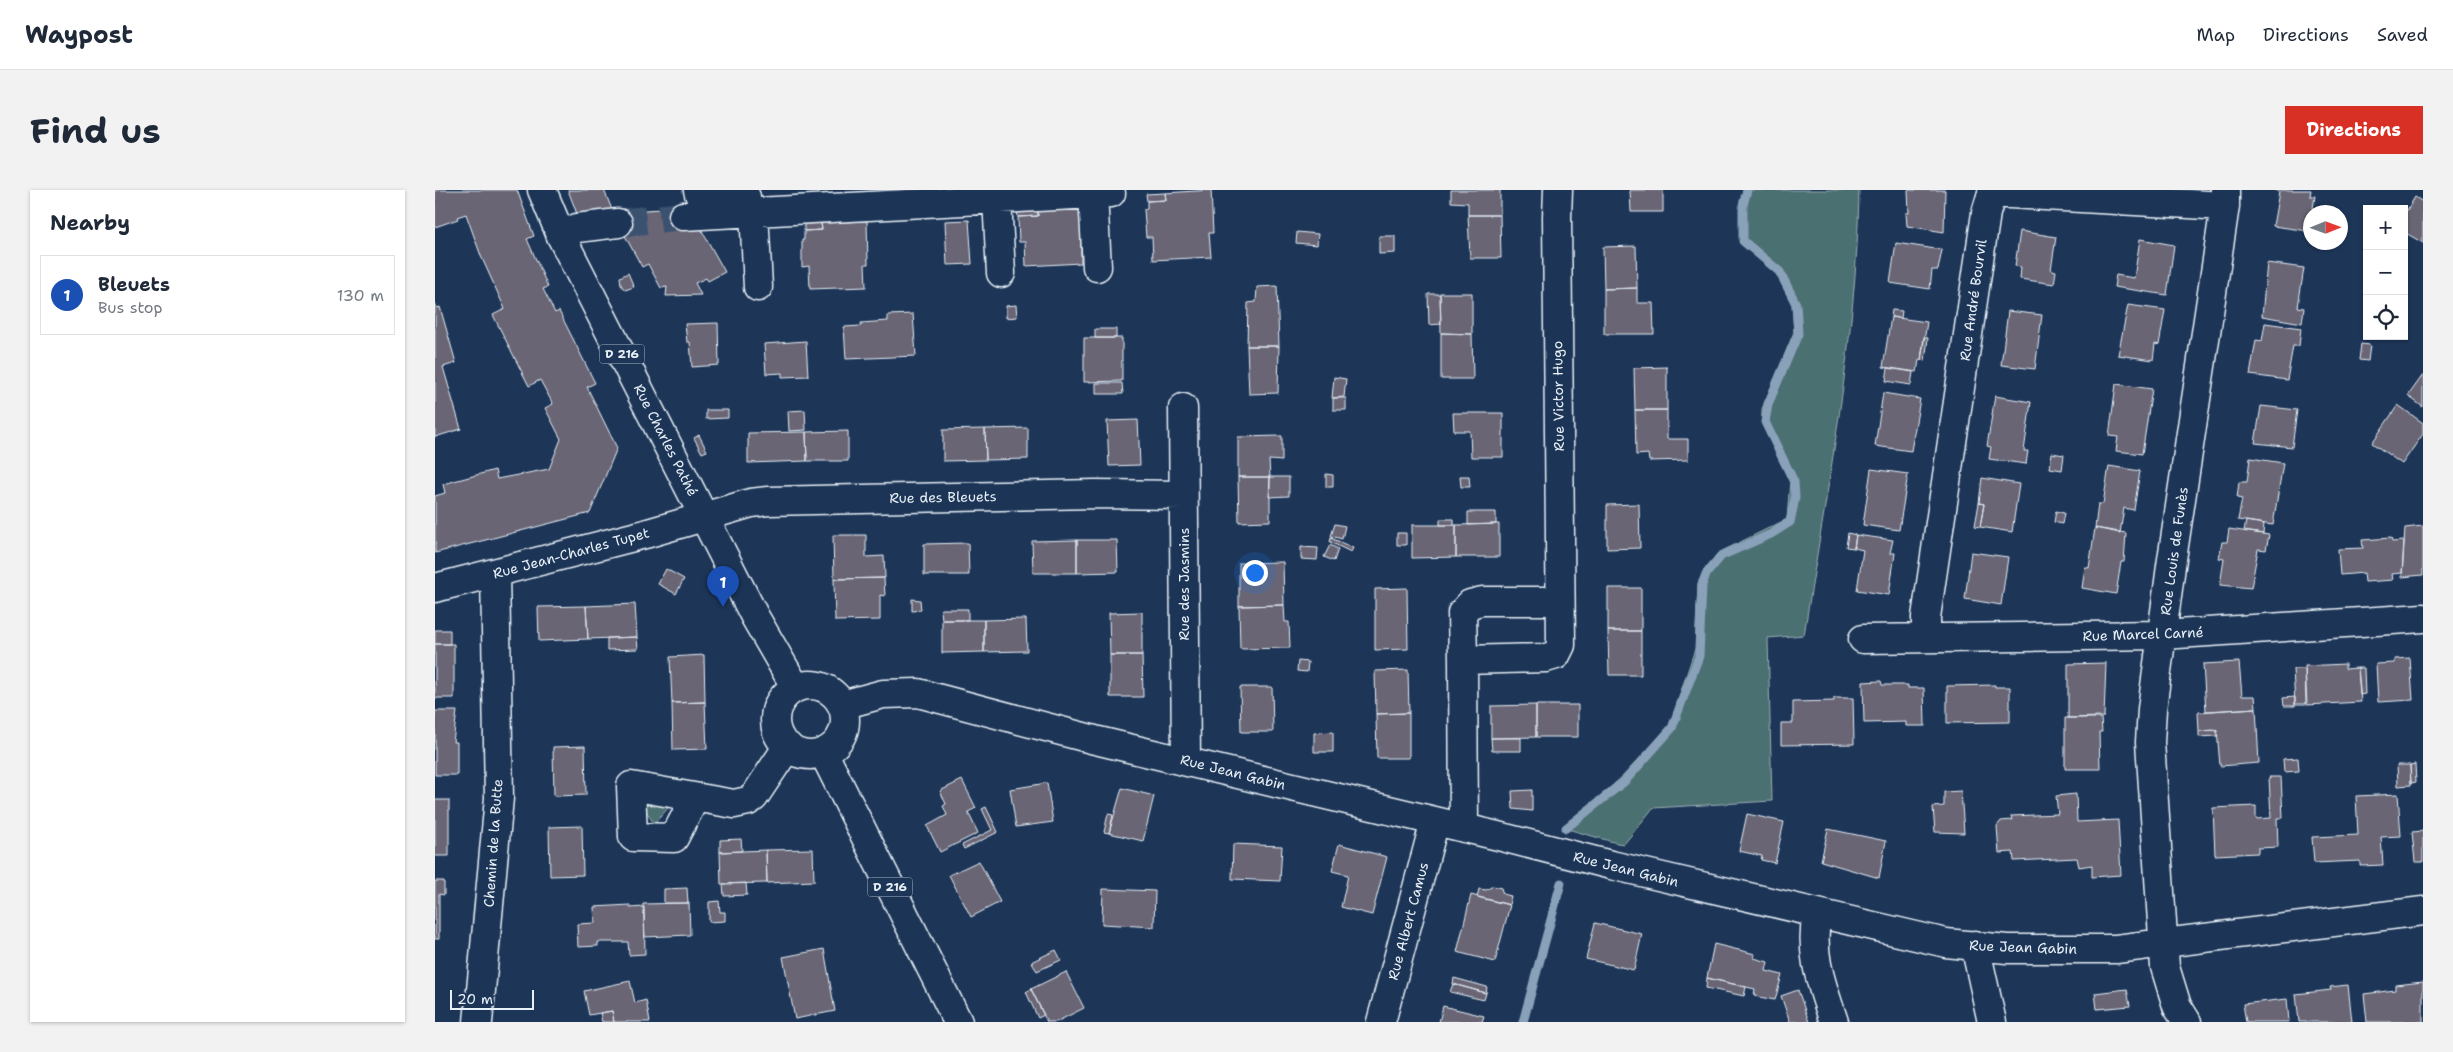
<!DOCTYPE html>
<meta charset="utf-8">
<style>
body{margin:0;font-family:"Shantell Sans",sans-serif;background:#f2f2f3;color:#1f2937}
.controls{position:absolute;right:15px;top:15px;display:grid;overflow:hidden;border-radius:0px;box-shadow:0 1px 4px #0004}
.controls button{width:45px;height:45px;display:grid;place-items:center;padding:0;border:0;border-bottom:1px solid #e0e1e3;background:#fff;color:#1f2937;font:25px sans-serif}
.compass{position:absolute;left:1868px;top:15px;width:45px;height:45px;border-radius:50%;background:#fff;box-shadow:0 1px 4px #0004;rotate:89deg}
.scale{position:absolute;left:15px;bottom:12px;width:84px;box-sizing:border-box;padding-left:5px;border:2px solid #e8f1f8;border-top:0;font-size:14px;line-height:18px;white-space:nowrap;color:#e8f1f8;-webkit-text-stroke:4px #1d3557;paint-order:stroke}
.you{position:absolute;left:819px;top:382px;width:18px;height:18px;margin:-12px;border:4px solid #fff;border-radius:50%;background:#1a73e8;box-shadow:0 0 0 8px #1a73e833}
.badge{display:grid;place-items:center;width:32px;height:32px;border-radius:50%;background:#d93025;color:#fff;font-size:16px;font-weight:700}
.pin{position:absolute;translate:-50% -41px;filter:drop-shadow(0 1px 2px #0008)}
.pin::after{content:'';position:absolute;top:26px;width:18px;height:15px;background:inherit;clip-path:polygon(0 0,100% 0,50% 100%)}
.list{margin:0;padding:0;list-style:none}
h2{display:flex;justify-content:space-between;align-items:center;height:65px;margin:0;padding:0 20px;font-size:21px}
h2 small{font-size:16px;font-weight:400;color:#747a83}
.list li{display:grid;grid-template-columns:32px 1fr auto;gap:15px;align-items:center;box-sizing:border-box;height:80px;margin:0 10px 10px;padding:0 10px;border:1px solid #e0e1e3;border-radius:0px}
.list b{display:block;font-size:19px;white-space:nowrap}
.list p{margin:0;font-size:16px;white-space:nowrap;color:#747a83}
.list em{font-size:16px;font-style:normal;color:#747a83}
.icon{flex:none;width:28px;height:28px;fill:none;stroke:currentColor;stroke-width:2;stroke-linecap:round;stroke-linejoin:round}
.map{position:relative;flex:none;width:1988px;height:832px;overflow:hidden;border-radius:0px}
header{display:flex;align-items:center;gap:30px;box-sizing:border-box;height:70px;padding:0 25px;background:#fff;border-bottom:1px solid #e0e1e3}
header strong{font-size:24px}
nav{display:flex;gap:28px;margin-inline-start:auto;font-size:18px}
.intro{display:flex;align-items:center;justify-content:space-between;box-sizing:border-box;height:120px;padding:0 30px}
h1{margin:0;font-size:35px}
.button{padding:12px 22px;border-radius:0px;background:#d93025;color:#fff;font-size:18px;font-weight:700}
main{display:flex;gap:30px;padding:0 30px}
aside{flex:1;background:#fff;border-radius:0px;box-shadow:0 1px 4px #0004}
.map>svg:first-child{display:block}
.green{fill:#4c7072;stroke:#9ab0b5}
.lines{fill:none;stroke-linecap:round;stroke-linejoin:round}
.stream{stroke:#8aa1ba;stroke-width:9}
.building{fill:#696575;stroke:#e8f1f8}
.minor-tunnel{stroke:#3b516f;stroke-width:28;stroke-dasharray:28 14;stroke-linecap:butt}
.minor-casing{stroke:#e8f1f8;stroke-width:31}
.major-casing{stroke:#e8f1f8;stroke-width:31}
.minor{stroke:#1d3557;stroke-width:28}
.major{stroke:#1d3557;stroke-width:28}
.labels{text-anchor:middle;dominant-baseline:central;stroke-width:4;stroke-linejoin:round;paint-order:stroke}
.shield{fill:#1d3557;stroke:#abb9c8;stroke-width:1}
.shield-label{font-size:12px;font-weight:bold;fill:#e8f1f8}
.street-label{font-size:14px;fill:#e8f1f8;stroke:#1d3557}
</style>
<header>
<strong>Waypost</strong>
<nav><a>Map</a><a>Directions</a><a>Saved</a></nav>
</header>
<div class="intro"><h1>Find us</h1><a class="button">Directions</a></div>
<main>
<aside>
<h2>Nearby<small></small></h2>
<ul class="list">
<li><span class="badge" style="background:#1a4fb4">1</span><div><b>Bleuets</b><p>Bus stop</p></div><em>130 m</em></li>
</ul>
</aside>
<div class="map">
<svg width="1988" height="832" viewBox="0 0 1988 832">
<rect width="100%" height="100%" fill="#1d3557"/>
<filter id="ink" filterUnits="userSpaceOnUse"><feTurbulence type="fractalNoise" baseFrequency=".02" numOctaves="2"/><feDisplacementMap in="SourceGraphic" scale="10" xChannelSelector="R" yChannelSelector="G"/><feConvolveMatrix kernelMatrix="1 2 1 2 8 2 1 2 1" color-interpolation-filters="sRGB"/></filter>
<g filter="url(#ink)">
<!-- green -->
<path class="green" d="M1310,0H1424C1422,149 1392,298 1369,445L1333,448L1337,611L1218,618L1189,654L1182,653L1129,638L1187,587L1234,537L1260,459L1263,393L1270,379L1283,363L1352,329L1355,290L1327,233V219L1359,142L1357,114L1341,84L1305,51Z
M202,606L240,610L219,634Z"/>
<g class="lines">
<!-- stream -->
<path class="stream" d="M1131,638L1190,591L1237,538L1264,466L1267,395L1271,384L1286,366L1336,344L1355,332L1360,308L1359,292L1330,232L1333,214L1363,144L1361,114L1345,82L1308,51V15L1312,0
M1088,832L1126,693"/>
</g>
<!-- building -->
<path class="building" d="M0,0H82L99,46L92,49L113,97L108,99L120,123L124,121L160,193L152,197L182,258L155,323L0,363V306L10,303L8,294L60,280L62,289L114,279L126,249L110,218L118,214L105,190L94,196L58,125L70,119L46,66L31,24L22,27L23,29L0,37Z
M133,0H169L178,22L142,24Z
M776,0L778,43H774L776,67L718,70L717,47H711L709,19H712V11L731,10L730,3Z
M1016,0H1065V25H1033V13L1016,12Z
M1195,0H1228V22H1196Z
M1473,0H1510L1509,42L1472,36L1471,23H1474Z
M1840,0H1876L1875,6H1880L1874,41L1838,36L1844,2Z
M730,3L731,10L712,11L711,4Z
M1980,7L1988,12V53L1969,42V25Z
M647,16L649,49L646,50V73L591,76L590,52H584L583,27L603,26V18Z
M244,18L256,40L266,39L290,82L273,91L271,88L260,93L266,105L231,106L232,97L226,98L213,74L207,77L177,22Z
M603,18V26L583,27L582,19Z
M1033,25H1065L1066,68H1035Z
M534,30L537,74L512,75L510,31Z
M432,31L433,74H430L431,97L375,99L374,76L367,77V50H369V41L387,40L386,33Z
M386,33L387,40L369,41V34Z
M1585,41L1621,47L1616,80L1621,81L1619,94L1585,89L1586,77L1580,76Z
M862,42L883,44L882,55L861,53Z
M944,46H960V63L944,64Z
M1705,49L1739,55L1732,105L1679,97L1681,85L1699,88Z
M1461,53L1507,60L1503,80H1497L1495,99L1455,93Z
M1201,56L1202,98L1169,99L1168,57Z
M1832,73L1869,78L1863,117L1869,118L1867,133L1827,126Z
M193,83L199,97L190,100L186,95L185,87Z
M842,96L844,156H812L813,113L821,112L822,97Z
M1202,98V113H1218L1219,144H1169V99Z
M1005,103H1037V144L1006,143Z
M993,104H1005L1006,134L994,135Z
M0,112L2,118L5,117L21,173L8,177L26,239L0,247Z
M581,115L582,127L571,128V116Z
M1693,115L1730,120L1724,155L1720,154L1718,170L1683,165Z
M1457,120L1467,121L1466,128L1456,127Z
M1573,121L1607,125L1600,179L1566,175Z
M478,124L481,166L411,169L409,137L426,136V133L453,131V125Z
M1456,127L1492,132L1486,170H1484L1482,182L1448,177Z
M283,133L284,175L257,177L255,152H252L250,134Z
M1830,133L1866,138L1864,156H1858L1852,190L1815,185L1821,150L1827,151Z
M660,139H681V148H660Z
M1006,143L1037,144L1038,189H1006Z
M1489,147L1493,148L1490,171L1486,170Z
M649,148H687V191L649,192Z
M371,151L373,186L347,187V183L331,184L329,154Z
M1926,154L1935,155L1933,171L1924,170Z
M812,156H844L843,203L814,204Z
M1232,177V220H1200L1199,178Z
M1453,178L1478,182L1476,195L1451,191Z
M1988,185V217L1973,206Z
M899,187L911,189L909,207L897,208Z
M661,193H687L688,204H661Z
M1681,194L1717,199L1707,264L1681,261L1683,247L1674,246Z
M1448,203L1485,209L1476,261L1440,256Z
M1560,206L1596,212L1589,261H1593L1591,274L1554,269L1556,257L1552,256Z
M898,208H911V220H898Z
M1963,215L1988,233V244L1967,274L1937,253Z
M1826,216L1862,220L1857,257L1820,253Z
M271,220H293V228L271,229Z
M370,220L371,240L354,241L353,221Z
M1200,220H1232V249H1253V270L1214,271L1213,264L1201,265Z
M1018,223H1068V267H1036L1035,241H1019Z
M703,230L705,275L674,276L672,231Z
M593,238V269L551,270L550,239Z
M550,239L551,270L508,271V240Z
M413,241V271H372L371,242Z
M371,242L372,271L313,273V243Z
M264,245L272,261L267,263L259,248Z
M847,246V271L834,270L835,287H803V247Z
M1617,263L1629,265L1627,280L1615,278Z
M1815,268L1848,273L1838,335L1803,330L1807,309L1802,308L1804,292H1812Z
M1674,276L1705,281L1699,320L1689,318L1685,343L1660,338L1663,314H1668Z
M1436,279L1473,284L1464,340L1428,335Z
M891,284L898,285V297H891Z
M1025,286H1034L1035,297H1026Z
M803,287H835V331L804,332Z
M835,287H854V306L834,307Z
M1547,288L1584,294L1577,342L1545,337L1549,314L1544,313Z
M1544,313L1549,314L1545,337L1540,336Z
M1204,314L1205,358L1172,359V315Z
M1621,321L1629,323L1627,334L1619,332Z
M1033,322H1061V334L1033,335Z
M1005,329H1019V335H1005Z
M1811,331L1829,334L1828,344L1809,341Z
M900,334L910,336L907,349L896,346Z
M1064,334V367H1021V335Z
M977,335H1021V367L977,368Z
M1988,336V385L1967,387L1970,338Z
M1660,338L1691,343L1689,372H1686L1681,404L1647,398L1650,377L1654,378Z
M1794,339L1834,345L1831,360L1823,359L1816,398L1785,395L1789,369L1784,368L1787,352H1792Z
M962,343H971V355H962Z
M1413,343L1421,345L1419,358L1411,357Z
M398,345H431V367L449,366L450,388L399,389Z
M1421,345L1458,350L1455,363H1460L1454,405L1422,400L1428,360L1419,358Z
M896,348L918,358L916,362L895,352Z
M1956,348L1957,352L1969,351L1967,383L1957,384L1958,390L1930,392L1929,383L1905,385L1903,359L1928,358L1927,350Z
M642,350V383H598L597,351Z
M642,350H682L683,382L642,383Z
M533,353L534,385H489V354Z
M895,355L903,359L899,371L889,367Z
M866,357L883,358L882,370L866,369Z
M1536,362L1573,367L1566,415L1530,409Z
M848,372L849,415L804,416V373Z
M231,379L249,389L241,404L223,394Z
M449,388L450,406L445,405V430L400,431L399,389Z
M972,398L973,459L940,460V399Z
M1173,398H1206V441H1173Z
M477,409L485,410L486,420L477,421Z
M200,414L202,447L153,449L151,416Z
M849,415L850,432H854L855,458L805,459L804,416Z
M151,416L153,449L104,451L103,417Z
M506,419H533V430H507Z
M707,422V465H675L674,423Z
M591,429L592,461L549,462V430Z
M507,430H549V462L507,463Z
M0,440H15V454H0Z
M1173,441H1206V485H1174Z
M202,447L203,459L172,460V448Z
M0,454H19V508H0Z
M269,465L270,512L237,513L235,467Z
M675,465H707L708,507H675Z
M1975,468L1978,510L1943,512L1941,474L1960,473V469Z
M863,471L873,472L872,482L862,481Z
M1804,472L1807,506H1820L1821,518L1771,521L1768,474Z
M1671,473L1669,527L1633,528V474Z
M1910,474V479L1923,478L1926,512L1872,515L1870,476Z
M1923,478H1929L1930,504L1925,505Z
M1858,479H1870L1871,514H1860Z
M973,480L974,523L941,524L940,481Z
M1446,491L1447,495H1473V498H1489L1490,536H1471V532L1429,533L1428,492Z
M1560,495V497H1575V532L1512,533V496Z
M805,497H837L838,542H806Z
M1860,507V516H1849L1848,508Z
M1399,508H1418L1419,554L1346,555V533H1358V512L1399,511Z
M270,512L272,559L238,560L237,513Z
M1101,515H1143V547H1101Z
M1101,515V547L1056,548V516Z
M1821,518L1824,573L1785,576L1782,540L1764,541L1763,522Z
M0,521H22L18,552H22V585H0Z
M974,523V568H942L941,524Z
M1630,528H1666L1667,542H1664L1665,579H1630Z
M1782,540V546L1764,547V541Z
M898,542V562H879V543Z
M1056,548H1086V561H1057Z
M150,556L151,605L119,606L118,557Z
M1863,568L1864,581L1849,582L1848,569Z
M1980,574L1981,592L1976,593L1975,575Z
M1962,575H1975L1976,595L1963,596Z
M1834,587H1846L1848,628H1842L1843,657L1823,658V663L1780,665L1778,618L1821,616V629L1836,628Z
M527,590L541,618L533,622L543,643L505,662L492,636L512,625L508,616L511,614L505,601Z
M612,593L618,632L581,637L575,599Z
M687,598L719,606L708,651L674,643Z
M1097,600V621L1078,619L1077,601Z
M1526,601L1529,643L1500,642L1498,617L1509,616V602Z
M1641,604L1642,632L1683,630L1686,685L1657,687V675L1644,677L1642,668L1579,671L1578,662L1564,663L1562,636L1566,631L1577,630L1576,626L1623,624L1621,606Z
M1963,604L1966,646L1946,647L1948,675L1925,676V671L1879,673L1877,647L1923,645L1921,606Z
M0,610H14V666H0Z
M551,617L563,642L529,659L527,655L557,640L547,619Z
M673,624L678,625L674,643L669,642Z
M1312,624L1349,632L1340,673L1326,670L1327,666L1304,661Z
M147,636L148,685L115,686L114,637Z
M1393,639L1451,651L1444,688L1386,671Z
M1988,641V672H1980L1977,642Z
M306,649L307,661L285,662V650Z
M798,654L847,656L845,691L797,689Z
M904,654L952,667L937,725L906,717L913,685L897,681Z
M378,659L379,691L332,693L331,660Z
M331,660L332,693L286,694L285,662Z
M544,671L565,712L536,727L514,685Z
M0,691H9V705L4,704V749H0Z
M311,693L312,705L289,706L288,694Z
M1058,696L1066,698L1068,704L1076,706L1074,715L1042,707L1044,699L1051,700Z
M252,698L253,713H229V699Z
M668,699L720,701L719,737L667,734Z
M1036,705L1075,715L1060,772L1022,762Z
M284,711L285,722H290V731L274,732V712Z
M254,713L255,745L210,747L208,714Z
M195,715V718L209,717L210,764L194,765L193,752H163V756L143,757L142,734L160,733L159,717Z
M1160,733L1207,744L1199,780L1151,769Z
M1279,754L1320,764L1319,768L1333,772L1331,781L1347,785L1340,810L1319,806L1320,799L1272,788Z
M389,759L400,821L360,829L348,767Z
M621,760L626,770L602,781L596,772Z
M631,782L649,818L621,832H612L596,799Z
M1019,788L1052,797L1051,803L1018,794Z
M1272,788L1311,797L1309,806L1271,798Z
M195,791L200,813L211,810L215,832H179L177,821L154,825L149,801Z
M1988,792V832H1932L1929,804L1960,800V795Z
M1018,794L1051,803L1049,810L1015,802Z
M1913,795L1917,832H1864L1861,804L1896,800L1895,797Z
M596,799L609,825L603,828L591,802Z
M1692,799L1695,816L1662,819L1660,803Z
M1363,800L1374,832H1355L1346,806Z
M1852,809L1854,832H1811L1808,814Z
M1008,816L1049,826L1047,832H1004Z
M177,821L179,832H167L165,823Z"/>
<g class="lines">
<!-- minor-tunnel -->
<path class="minor-tunnel" d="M183,33L248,26"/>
<defs>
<path id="minor" d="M263,0L264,4L289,8L311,7
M1123,0L1122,27L1126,455L1121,465L1111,468L1028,470L1027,423L1035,414L1047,411H1125
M658,4L662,77
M562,9L566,83
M319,22L323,97
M248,26L676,3
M126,46L142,38L183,33
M748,218L751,570
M0,398L210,344L316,313L333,311L660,304L748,305
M1491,448V427L1551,23L1557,3L1790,16
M1428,449L1727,445L1988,428
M1028,470L1029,638
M407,515L448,504L483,503L660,550L1063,646L1176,675L1511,753L1572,759H1681L1988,721
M260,608L239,648L198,647L196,596L299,614L313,611L319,607L353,556
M1382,724C1374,764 1387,795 1399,832
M1540,755L1557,832
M43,832L64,608L60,383
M946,832L1000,631
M1752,832L1742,816L1730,777L1715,552L1717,519L1736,376L1790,16V0"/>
<path id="major" d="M107,0L126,46L320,427L361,498
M340 530a35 35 0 1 1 70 0a35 35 0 1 1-70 0Z
M388,562L523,832"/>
</defs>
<!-- minor casing -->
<use href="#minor" class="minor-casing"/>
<!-- major casing -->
<use href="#major" class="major-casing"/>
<!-- minor -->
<use href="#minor" class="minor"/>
<!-- major -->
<use href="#major" class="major"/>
</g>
</g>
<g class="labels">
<!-- shield labels -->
<g class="shield">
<rect x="164.5" y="154.5" width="45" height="19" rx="4"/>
<rect x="432.5" y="687.5" width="45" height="19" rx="4"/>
</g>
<g class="shield-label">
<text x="187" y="164">D 216</text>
<text x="455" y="697">D 216</text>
</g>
<!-- street labels -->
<g class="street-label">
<text transform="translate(1538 110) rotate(-82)">Rue André Bourvil</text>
<text transform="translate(1123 206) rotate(-91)">Rue Victor Hugo</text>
<text transform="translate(231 250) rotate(63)">Rue Charles Pathé</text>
<text transform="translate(508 307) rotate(-1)">Rue des Bleuets</text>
<text transform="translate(1739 361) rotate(-82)">Rue Louis de Funès</text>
<text transform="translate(136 363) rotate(-15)">Rue Jean-Charles Tupet</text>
<text transform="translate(749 394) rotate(-90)">Rue des Jasmins</text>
<text transform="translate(1708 444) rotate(-2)">Rue Marcel Carné</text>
<text transform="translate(798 582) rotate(14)">Rue Jean Gabin</text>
<text transform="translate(58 653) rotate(-86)">Chemin de la Butte</text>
<text transform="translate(1191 679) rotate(14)">Rue Jean Gabin</text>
<text transform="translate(973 731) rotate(-75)">Rue Albert Camus</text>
<text transform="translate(1588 757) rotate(2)">Rue Jean Gabin</text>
</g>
</g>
</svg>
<div class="controls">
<button>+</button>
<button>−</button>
<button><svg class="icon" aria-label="locate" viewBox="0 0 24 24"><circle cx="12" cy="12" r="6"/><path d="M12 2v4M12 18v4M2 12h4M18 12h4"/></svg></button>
</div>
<svg class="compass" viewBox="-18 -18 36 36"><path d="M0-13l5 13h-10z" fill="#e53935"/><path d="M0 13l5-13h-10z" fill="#747a83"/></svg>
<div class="scale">20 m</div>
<div class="you"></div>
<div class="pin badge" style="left:288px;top:417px;background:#1a4fb4">1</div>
</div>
</main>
